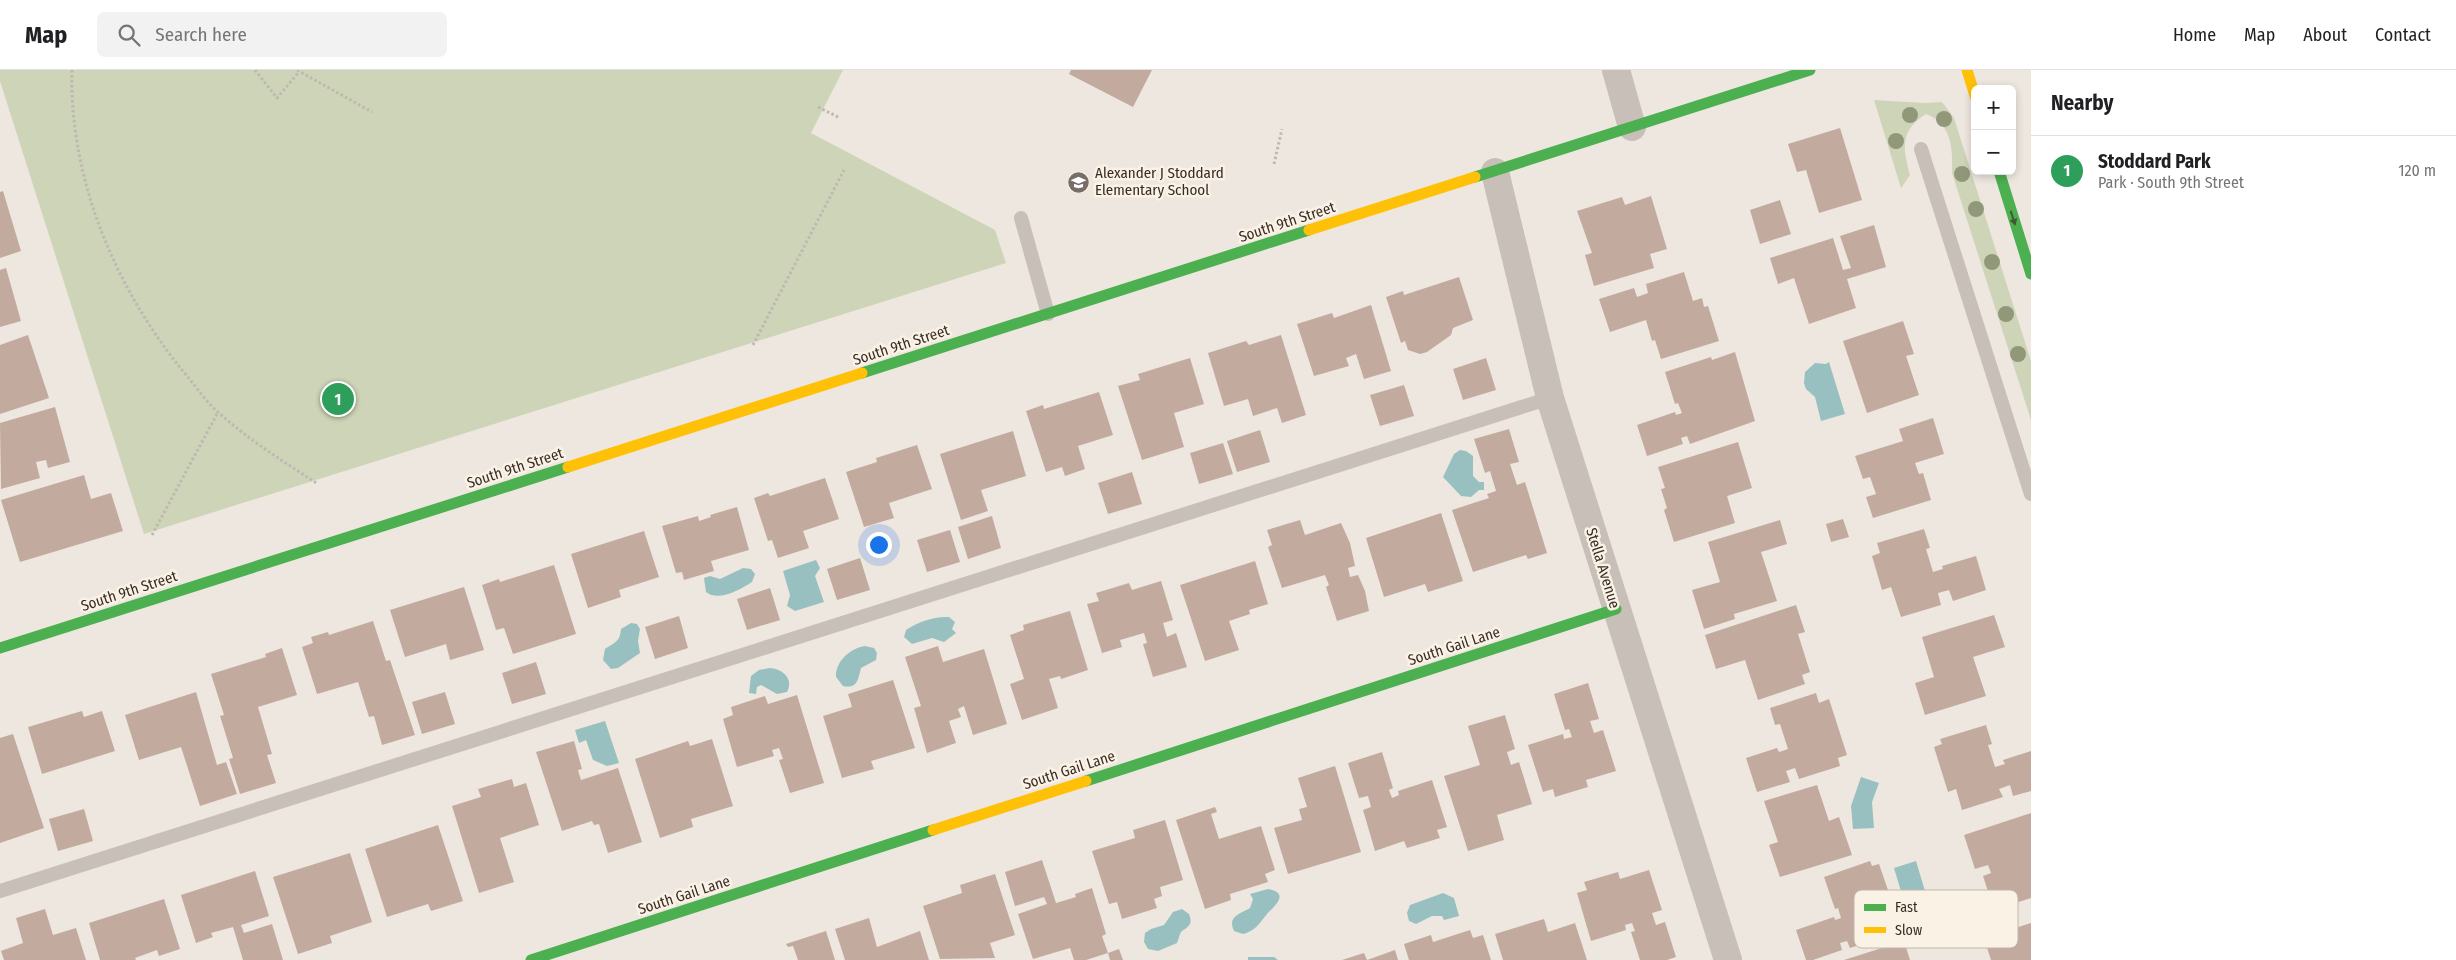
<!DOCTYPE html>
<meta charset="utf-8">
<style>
body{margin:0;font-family:"Fira Sans Condensed",sans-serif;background:#f2f2f2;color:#202124}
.controls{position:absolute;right:15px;top:15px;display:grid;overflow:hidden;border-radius:8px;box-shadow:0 2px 8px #0003}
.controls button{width:45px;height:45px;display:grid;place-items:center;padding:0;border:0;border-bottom:1px solid #e0e0e0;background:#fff;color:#202124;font:25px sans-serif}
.you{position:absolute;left:878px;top:474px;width:18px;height:18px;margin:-12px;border:4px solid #fff;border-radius:50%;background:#1a73e8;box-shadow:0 0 0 8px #1a73e833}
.badge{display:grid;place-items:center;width:32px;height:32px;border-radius:50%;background:#786d67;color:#fff;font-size:16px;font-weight:700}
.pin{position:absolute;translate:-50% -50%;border:2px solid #fff;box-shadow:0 1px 5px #0006}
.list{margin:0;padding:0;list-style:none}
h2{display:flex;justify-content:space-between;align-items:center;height:65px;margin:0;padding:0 20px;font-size:21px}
h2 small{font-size:16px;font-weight:400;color:#757577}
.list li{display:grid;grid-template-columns:32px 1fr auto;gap:15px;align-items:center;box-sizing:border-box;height:70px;padding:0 20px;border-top:1px solid #e0e0e0}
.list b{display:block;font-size:19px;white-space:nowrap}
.list p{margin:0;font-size:16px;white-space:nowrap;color:#757577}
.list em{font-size:16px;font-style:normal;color:#757577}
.icon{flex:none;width:28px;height:28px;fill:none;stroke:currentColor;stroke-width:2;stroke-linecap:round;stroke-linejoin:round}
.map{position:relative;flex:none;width:2031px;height:890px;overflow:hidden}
header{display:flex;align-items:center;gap:30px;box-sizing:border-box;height:70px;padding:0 25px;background:#fff;border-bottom:1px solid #e0e0e0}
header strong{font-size:24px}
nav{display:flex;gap:28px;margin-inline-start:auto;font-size:18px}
.search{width:350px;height:45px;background:#f2f2f2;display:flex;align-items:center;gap:12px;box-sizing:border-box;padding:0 18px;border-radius:8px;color:#757577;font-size:19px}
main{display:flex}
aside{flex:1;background:#fff}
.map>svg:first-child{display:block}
.green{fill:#ced4b7}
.water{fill:#99c0c1}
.building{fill:#c3aa9f}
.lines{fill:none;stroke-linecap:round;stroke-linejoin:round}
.path{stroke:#bfb8b1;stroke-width:3;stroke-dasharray:2.5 2.5;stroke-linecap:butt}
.lane{stroke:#c7bfb8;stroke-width:14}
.street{stroke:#c7bfb8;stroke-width:28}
.fast{stroke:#4caf50;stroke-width:11}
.slow{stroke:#ffc107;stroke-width:11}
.tree{fill:#91987a}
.oneway{fill:#3f5a35}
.labels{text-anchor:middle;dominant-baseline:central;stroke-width:5;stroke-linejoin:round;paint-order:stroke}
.poi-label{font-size:15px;fill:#382c26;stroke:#fbf2e6;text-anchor:start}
.street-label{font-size:15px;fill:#382c26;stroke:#fbf2e6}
.key{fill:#fbf2e6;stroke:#c0b7ac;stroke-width:1}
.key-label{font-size:14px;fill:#382c26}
</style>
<header>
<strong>Map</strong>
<div class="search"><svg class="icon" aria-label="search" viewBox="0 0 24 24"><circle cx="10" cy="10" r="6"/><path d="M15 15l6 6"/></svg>Search here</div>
<nav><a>Home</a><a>Map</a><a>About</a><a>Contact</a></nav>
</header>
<main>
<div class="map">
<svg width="2031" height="890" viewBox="0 0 2031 890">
<rect width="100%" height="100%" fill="#eee7df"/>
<!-- green -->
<path class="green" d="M0,0H843L811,63L995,160L1006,193L144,464L0,11Z
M1874,30L1925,33L1942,32L1954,48L2031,291V350L1952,103C1953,78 1952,54 1926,44C1899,61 1903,78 1910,105L1901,118Z"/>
<!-- water -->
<path class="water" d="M1829,292L1845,344L1821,351L1815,327L1806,319L1804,313L1805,302L1815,293L1826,294Z
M1460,380L1466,381L1473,386V406L1479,412H1484V420H1479L1471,427L1461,426L1443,407L1454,384Z
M816,490L820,498L815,506L824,532L795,541L787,536L790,525L783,501Z
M743,498L751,499L755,504L752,512C740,520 718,532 706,522L704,508L710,506L720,509Z
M949,547L955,552L952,559L956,563L944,572L932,568L912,574L904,567L906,560C917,552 935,546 949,547Z
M631,553L637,554L640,559L638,571L640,583L618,598L611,599L603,590L605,579C615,572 620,572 621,559Z
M865,576L874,578L877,583L876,590L861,598C858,609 858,619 843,616L836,607C835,592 850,578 865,576Z
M770,598C783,599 794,609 787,622L777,624L761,615L757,617L756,624L749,623L751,606L759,600Z
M605,651L619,693L607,696L593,690L586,670L579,673L575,660Z
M1861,707L1879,713L1872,732L1874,758L1853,759L1851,736Z
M1916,791L1931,841L1909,848L1894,798Z
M1268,819C1292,823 1272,838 1267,844C1259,854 1255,861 1243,864L1234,861C1227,846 1240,844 1250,838L1253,829L1250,824Z
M1443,823L1454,828L1459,846L1444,850L1442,846H1432L1416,854L1409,851L1407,843L1410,835Z
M1182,839L1189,844C1193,854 1189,856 1182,861C1179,864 1179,869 1177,873L1158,881L1148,879L1144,872L1145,863L1151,859L1164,855L1173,842Z
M1248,887H1274L1278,890H1248Z"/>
<!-- building -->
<path class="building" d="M1071,0H1152L1133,37L1069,4Z
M1840,58L1862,130L1819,143L1806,100L1797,102L1788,74Z
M3,121L21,181L0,188V122Z
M1651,126L1667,179L1650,184L1654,198L1594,216L1585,185L1592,183L1577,141L1622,127L1625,135Z
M1780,130L1791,164L1760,174L1750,140Z
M1874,155L1886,197L1847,209L1856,238L1809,254L1794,208L1778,214L1770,188L1833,168L1843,200L1851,198L1840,166Z
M6,198L21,251L0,257V200Z
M1684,202L1693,231L1702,228L1704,237L1708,236L1719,271L1661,289L1655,270L1652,271L1646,250L1610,262L1599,229L1634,218L1637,227L1648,223L1646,214Z
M1459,207L1473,250L1453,258L1451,265L1427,282L1420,284L1408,280L1405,271L1401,273L1386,227L1403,221L1404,225Z
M1371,235L1391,301L1364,309L1356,284L1346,288L1349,296L1314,306L1297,254L1332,243L1334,248Z
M1903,251L1914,284L1906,286L1919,325L1867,343L1843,271Z
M28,265L49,328L0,344V275Z
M1281,265L1306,345L1282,353L1277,338L1253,346L1248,329L1224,336L1208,283L1246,271L1249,275Z
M1735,282L1755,351L1690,374L1687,366L1681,368L1683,374L1647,386L1637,355L1675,342L1676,345L1682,343L1678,333L1675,334L1665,302L1711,287L1712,290Z
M1190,288L1204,334L1174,343L1184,377L1142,390L1118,316L1140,310L1138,304Z
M1486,288L1496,320L1463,330L1453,299Z
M1404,315L1414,346L1380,356L1370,325Z
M1099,322L1113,365L1078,376L1085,399L1065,406L1062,397L1046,402L1026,341L1043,335L1044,339Z
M55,337L70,392L48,398L46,390L36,392L40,408L1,419L0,353Z
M1933,348L1944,384L1915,393L1919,404L1923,403L1931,430L1873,448L1866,427L1876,424L1870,407L1863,409L1855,386L1903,371L1899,359Z
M1509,359L1519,392L1510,394L1517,415L1525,412L1547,483L1528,489L1526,485L1473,502L1452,440L1489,428L1487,424L1496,421L1490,401L1485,403L1474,369Z
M1260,360L1270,392L1237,402L1227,371Z
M1013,361L1026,406L981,420L988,441L961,450L940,384Z
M1738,372L1752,418L1727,426L1735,453L1674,472L1664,440L1667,438L1661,419L1665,418L1658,397Z
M1223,373L1233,404L1199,414L1190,383Z
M917,375L932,419L889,433L894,448L864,457L846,402L877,392L876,388Z
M1132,402L1142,434L1108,444L1098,413Z
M84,405L91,429L111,423L123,461L20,492L1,430Z
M825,408L839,449L803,461L809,478L778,488L772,470L768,471L754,428L768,423L770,426Z
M737,437L749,480L711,491L714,501L684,510L682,502L676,503L662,456L698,446L699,451L711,447L710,445Z
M1441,443L1463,511L1428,522L1425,514L1384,527L1366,468Z
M992,446L1001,478L968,489L958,457Z
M1843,449L1849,467L1831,472L1826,454Z
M1300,450L1305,465L1341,453L1350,473L1355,496L1348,498L1350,507L1358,505L1365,521L1369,541L1337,551L1326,517L1329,515L1325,505L1282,518L1268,477L1272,475L1267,460Z
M1780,450L1787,474L1761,482L1777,531L1734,544L1735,549L1704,559L1692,520L1720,512L1708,472Z
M1924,459L1930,478L1926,479L1933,502L1943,499L1942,496L1976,486L1986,520L1953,531L1949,520L1938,523L1941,535L1901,547L1891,517L1882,520L1872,486L1880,483L1877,473Z
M950,460L960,492L927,502L917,470Z
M644,461L659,507L619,520L621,527L588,538L571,484Z
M860,488L870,520L837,530L827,499Z
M1255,491L1268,534L1249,540L1250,544L1229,551L1239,580L1205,591L1180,515Z
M554,495L576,564L513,584L504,558L496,560L482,515L499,509L500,512Z
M1161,511L1173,550L1163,553L1167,567L1176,563L1187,597L1153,607L1143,574L1147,573L1144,563L1120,570L1122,577L1102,583L1087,534L1099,531L1096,523L1129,513L1132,520Z
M464,517L484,580L450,590L446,574L405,587L390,540Z
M770,518L780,550L747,560L737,529Z
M1796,535L1805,562L1798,564L1810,602L1802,605L1805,614L1758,630L1745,590L1716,599L1705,565Z
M1070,541L1088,600L1061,609L1060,606L1049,609L1058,638L1022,650L1010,614L1024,609L1010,565L1024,560L1023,555Z
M1994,545L2005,577L1973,587L1986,626L1925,645L1915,613L1934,607L1922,567Z
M679,546L688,578L655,589L645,557Z
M373,551L386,591L390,590L415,665L382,675L374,646L369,647L358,612L317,624L302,577L313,573L311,567L328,562L329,565Z
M938,576L943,592L984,579L1007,654L973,665L964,636L958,639L961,647L949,651L956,673L927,683L914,638L921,636L905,587Z
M282,578L297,625L258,637L272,684L267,685L276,713L240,724L229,689L233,688L220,646L224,645L211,604L266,587L265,584Z
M536,592L546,624L512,634L502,603Z
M893,610L915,678L871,691L874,699L842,708L823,646L852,637L848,624Z
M1588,613L1599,649L1590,651L1594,663L1603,660L1616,701L1586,710L1588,717L1555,727L1553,719L1543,722L1528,675L1563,664L1564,669L1572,667L1569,659L1565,660L1554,624Z
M196,622L217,695L226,692L237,724L200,736L181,677L139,690L125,645Z
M445,622L455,654L422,664L412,632Z
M1816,623L1819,633L1829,629L1847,685L1838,688L1840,696L1799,709L1795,698L1786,701L1790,712L1757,722L1746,688L1777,678L1779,682L1788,679L1780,654L1775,655L1770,638Z
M797,625L824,713L790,723L779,690L783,689L779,678L772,680L774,686L737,697L723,649L733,645L731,637L765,626L768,634Z
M82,641L84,647L102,641L115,681L42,704L28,657Z
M1505,645L1515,679L1507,682L1511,695L1519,692L1532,734L1497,745L1504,770L1468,781L1444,706L1480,695L1468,656Z
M1986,655L1992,674L1988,675L1995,697L2005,694L2003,690L2031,681V721L2013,726L2010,715L1999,719L2003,727L1962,740L1956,719L1948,722L1934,677L1942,674L1940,669Z
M13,664L44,758L0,773V668Z
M712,669L733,736L691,749L693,757L660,768L635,689L688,671L690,676Z
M574,671L582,699L578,700L581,710L618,698L642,772L608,783L599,754L594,755L592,751L562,761L536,682Z
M1382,682L1393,718L1389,720L1392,728L1399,725L1398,721L1432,710L1447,757L1437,760L1440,768L1407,778L1404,771L1375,781L1363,740L1371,737L1368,726L1359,728L1348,693Z
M1335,696L1361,782L1288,804L1274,758L1302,750L1299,739L1307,737L1298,708Z
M512,709L514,717L526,713L539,755L500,768L514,812L479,823L452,736L481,727L478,719Z
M1817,715L1829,751L1839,747L1852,785L1780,807L1769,775L1778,772L1764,731Z
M1215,737L1217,742L1211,744L1219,769L1261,756L1275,800L1265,804L1268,812L1230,824L1231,830L1205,839L1176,750Z
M84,739L93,771L58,781L49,749Z
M2031,743V828L1994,840L1983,806L1991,803L1988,795L1975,799L1964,765Z
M1165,750L1183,810L1160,817L1162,826L1154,829L1157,838L1122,849L1117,832L1109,834L1092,781L1135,768L1133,760Z
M438,755L463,831L431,841L428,834L387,847L365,779Z
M350,783L372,852L330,866L332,873L298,884L273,807Z
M1042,790L1056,833L1076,827L1075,824L1092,818L1106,864L1102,866L1108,883L1086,890H1074L1070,878L1033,889L1018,844L1047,834L1044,827L1015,836L1005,802Z
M1870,791L1872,796L1879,794L1889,823L1882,826L1894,864L1850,878L1847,871L1840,873L1842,880L1813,890H1806L1796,860L1834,847L1835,850L1841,848L1838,838L1835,839L1824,807Z
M1649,800L1662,840L1652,843L1656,855L1665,852L1676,887L1667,890H1640L1631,862L1635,861L1632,853L1625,855L1626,860L1591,871L1577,823L1587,820L1584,812L1618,802L1620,809Z
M255,801L269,846L241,855L244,863L272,854L283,890H243L233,857L211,863L213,867L196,873L181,825Z
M995,804L1015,865L990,873L995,888L940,889L923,836L962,823L960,815Z
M164,829L180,879L159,886L157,880L135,888L136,890H100L89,853Z
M45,839L53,865L76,858L86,890H4L1,881L23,873L16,848Z
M869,848L877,877L920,861L929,890H845L835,859Z
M1544,849L1548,862L1575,853L1587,890H1503L1495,864Z
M2031,853V890H1991L1984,868Z
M1470,860L1473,868L1483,865L1491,890H1409L1404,874L1431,865L1433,872Z
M826,861L835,890H798L793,876L788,877L786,874Z
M1904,871L1910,890H1844Z
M1119,879L1123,890H1110L1108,883Z
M1395,880L1398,890H1342L1364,883L1367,890Z"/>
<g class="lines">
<!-- path -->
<path class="path" d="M72,0C69,111 117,222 187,306C197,318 207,333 219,343C249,370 284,392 318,414
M255,0L277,28L299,2
M297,0L372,42
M818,37L840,48
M1274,94L1282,59
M753,275L844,100
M152,465L218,342"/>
<!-- lane -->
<path class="lane" d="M1921,79L2031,424
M1021,148L1048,244
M0,821L1550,328"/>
<!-- street -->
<path class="street" d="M1616,0L1632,57
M1495,102L1550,328L1728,890"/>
<!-- fast -->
<path class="fast" d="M1999,101L2031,204
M1475,107L1810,0
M862,303L1309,160
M0,578L568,397
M1086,711L1616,539
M531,890L933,760"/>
<!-- slow -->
<path class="slow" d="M1967,0L1975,26
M1309,160L1475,107
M568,397L862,303
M933,760L1086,711"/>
</g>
<!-- trees -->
<g class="tree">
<circle cx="1910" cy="45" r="8"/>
<circle cx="1944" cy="49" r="8"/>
<circle cx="1896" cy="71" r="8"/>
<circle cx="1962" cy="104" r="8"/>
<circle cx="1976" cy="139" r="8"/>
<circle cx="1992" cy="192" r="8"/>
<circle cx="2006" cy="244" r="8"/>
<circle cx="2018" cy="284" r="8"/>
</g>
<!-- one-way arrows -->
<defs><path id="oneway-solid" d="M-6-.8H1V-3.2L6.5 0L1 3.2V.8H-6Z" transform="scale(1.25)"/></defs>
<use class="oneway" href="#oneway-solid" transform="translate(2013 148) rotate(72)"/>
<!-- icons -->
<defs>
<symbol id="school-disc" viewBox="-11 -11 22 22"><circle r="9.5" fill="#786d67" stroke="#fbf2e6"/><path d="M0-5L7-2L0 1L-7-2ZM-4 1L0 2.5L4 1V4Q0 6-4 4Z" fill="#fff"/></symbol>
</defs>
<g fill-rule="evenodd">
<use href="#school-disc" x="1066" y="100" width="25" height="25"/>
</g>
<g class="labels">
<!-- poi labels -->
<g class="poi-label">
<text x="1095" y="103">Alexander J Stoddard<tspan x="1095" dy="17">Elementary School</tspan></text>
</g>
<!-- street labels -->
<g class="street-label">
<text transform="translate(1287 152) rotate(-18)">South 9th Street</text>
<text transform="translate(901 275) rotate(-18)">South 9th Street</text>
<text transform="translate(515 398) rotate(-18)">South 9th Street</text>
<text transform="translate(1603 498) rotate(73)">Stella Avenue</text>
<text transform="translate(129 521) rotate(-18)">South 9th Street</text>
<text transform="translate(1454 576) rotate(-18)">South Gail Lane</text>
<text transform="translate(1069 700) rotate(-18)">South Gail Lane</text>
<text transform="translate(684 825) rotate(-18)">South Gail Lane</text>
</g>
</g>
<!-- legend -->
<rect x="1854" y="820" width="164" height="58" rx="8" class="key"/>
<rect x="1864" y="834" width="22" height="7" fill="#4caf50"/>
<rect x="1864" y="857" width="22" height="6" fill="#ffc107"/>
<g class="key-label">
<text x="1895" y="842">Fast</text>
<text x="1895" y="865">Slow</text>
</g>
</svg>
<div class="controls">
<button>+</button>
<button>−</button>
</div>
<div class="you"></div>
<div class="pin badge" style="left:338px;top:329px;background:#2e9e5b">1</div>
</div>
<aside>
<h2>Nearby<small></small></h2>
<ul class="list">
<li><span class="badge" style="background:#2e9e5b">1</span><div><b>Stoddard Park</b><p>Park · South 9th Street</p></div><em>120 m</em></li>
</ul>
</aside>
</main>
